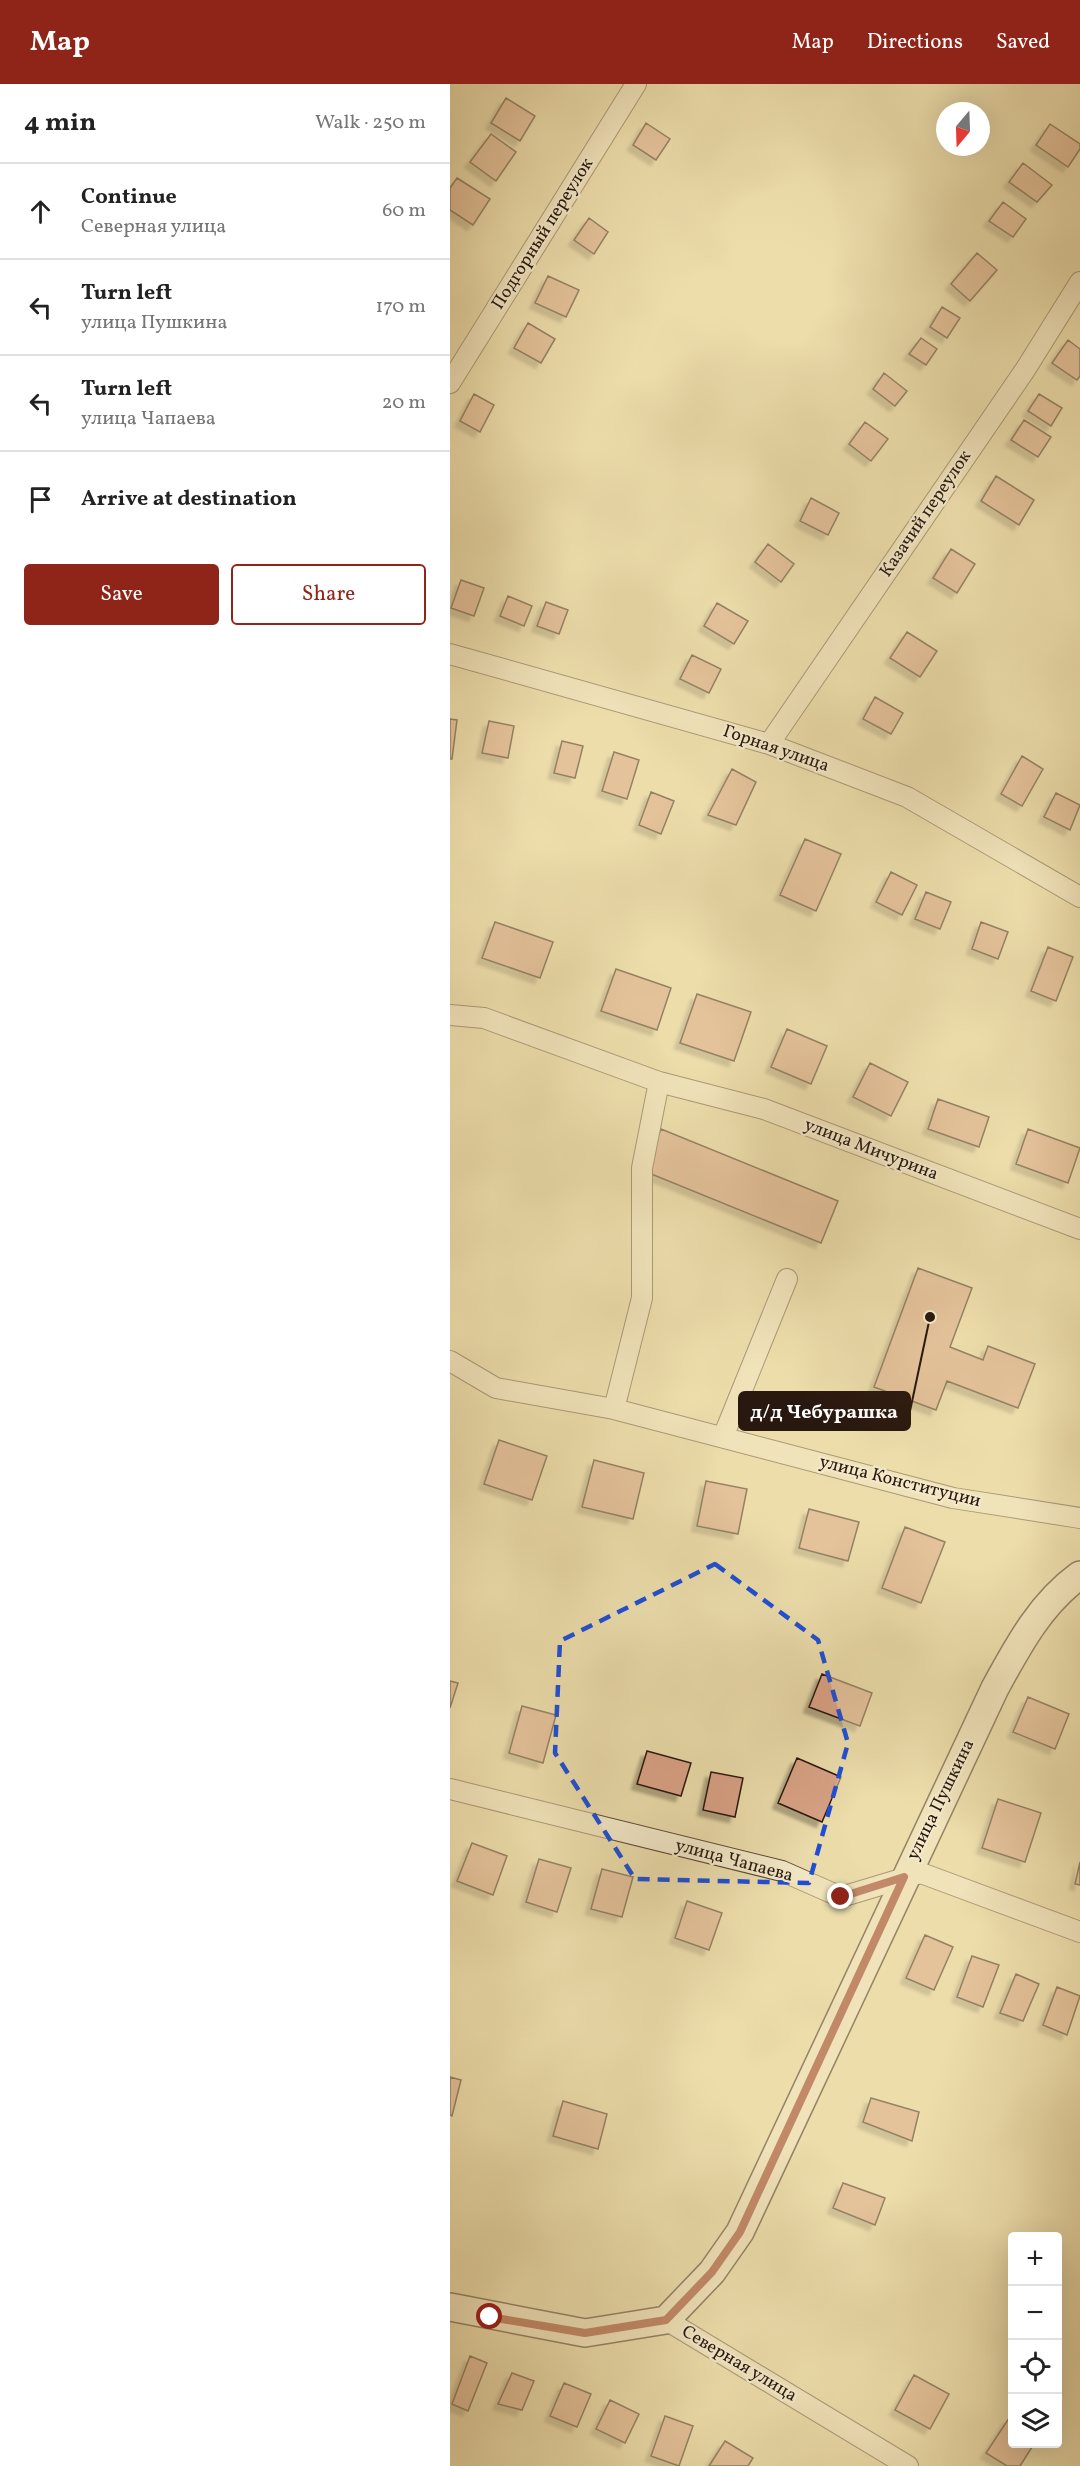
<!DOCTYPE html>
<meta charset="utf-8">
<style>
body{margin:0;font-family:Vollkorn,serif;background:#f6f6f6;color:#222}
.controls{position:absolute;right:18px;bottom:18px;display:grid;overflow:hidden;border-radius:6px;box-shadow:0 6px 24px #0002}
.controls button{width:54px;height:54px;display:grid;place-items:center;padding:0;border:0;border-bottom:2px solid #e0e0e0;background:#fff;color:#222;font:30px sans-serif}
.compass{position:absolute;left:486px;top:18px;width:54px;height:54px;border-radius:50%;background:#fff;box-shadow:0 6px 24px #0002;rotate:199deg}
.stop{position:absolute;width:18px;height:18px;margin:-14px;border:4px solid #8f2418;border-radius:50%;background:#fff}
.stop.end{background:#8f2418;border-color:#fff;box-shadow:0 2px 6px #0008}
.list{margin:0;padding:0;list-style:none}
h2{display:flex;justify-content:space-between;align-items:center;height:78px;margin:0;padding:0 24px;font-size:26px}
h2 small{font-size:20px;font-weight:400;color:#767676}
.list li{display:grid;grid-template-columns:39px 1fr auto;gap:18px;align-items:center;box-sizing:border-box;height:96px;padding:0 24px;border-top:2px solid #e0e0e0}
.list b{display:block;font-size:22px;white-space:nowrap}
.list p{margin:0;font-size:20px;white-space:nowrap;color:#767676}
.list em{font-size:20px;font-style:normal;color:#767676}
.actions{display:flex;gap:12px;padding:18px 24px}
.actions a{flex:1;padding:14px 0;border:2px solid #8f2418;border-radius:6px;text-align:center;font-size:21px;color:#8f2418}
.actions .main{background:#8f2418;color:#fff}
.icon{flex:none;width:33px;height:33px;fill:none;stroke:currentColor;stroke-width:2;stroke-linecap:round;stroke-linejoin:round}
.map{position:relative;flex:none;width:630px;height:2382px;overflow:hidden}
header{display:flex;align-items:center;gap:36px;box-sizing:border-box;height:84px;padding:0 30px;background:#8f2418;color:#fff}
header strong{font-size:28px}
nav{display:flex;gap:33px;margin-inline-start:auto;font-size:21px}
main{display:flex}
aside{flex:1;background:#fff}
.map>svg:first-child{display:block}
.building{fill:#d9a286;stroke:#29180f;stroke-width:1.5;filter:url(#shadow)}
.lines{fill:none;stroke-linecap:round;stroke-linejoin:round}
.minor-casing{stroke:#5a4936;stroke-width:22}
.secondary-casing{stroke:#29180f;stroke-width:30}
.minor{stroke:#f3e9c9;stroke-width:20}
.secondary{stroke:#f3e9c9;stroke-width:27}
.route{stroke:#8f2418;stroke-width:8}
.marked{fill:none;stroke:#1d4ed8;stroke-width:4.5;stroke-dasharray:12 8;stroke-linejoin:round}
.labels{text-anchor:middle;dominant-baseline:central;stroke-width:4.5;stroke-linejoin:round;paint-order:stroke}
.street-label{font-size:18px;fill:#29180f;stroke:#f3e9c9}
.leader{fill:none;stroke:#29180f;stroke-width:2}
.callout-dot{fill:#29180f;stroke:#f3e9c9;stroke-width:2}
.callout{fill:#29180f;stroke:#29180f;stroke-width:2}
.callout-label{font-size:20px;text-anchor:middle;font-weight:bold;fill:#fff}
</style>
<header>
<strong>Map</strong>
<nav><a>Map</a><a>Directions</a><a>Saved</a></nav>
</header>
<main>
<aside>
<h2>4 min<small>Walk · 250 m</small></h2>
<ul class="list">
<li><svg class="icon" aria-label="ahead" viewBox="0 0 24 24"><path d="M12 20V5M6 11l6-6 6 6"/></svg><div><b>Continue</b><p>Северная улица</p></div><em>60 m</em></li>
<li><svg class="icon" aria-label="left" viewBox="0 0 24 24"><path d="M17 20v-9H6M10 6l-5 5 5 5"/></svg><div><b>Turn left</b><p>улица Пушкина</p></div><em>170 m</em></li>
<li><svg class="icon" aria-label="left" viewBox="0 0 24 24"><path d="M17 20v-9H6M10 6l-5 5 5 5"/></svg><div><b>Turn left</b><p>улица Чапаева</p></div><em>20 m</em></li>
<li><svg class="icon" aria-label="arrive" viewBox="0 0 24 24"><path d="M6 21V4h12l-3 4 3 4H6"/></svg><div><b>Arrive at destination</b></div></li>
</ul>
<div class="actions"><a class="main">Save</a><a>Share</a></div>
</aside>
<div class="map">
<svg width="630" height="2382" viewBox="0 0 630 2382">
<defs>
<filter id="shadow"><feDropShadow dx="-5.5" dy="5.5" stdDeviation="1.5" flood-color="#0004"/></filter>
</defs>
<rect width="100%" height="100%" fill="#ecddac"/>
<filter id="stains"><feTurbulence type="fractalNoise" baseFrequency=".00333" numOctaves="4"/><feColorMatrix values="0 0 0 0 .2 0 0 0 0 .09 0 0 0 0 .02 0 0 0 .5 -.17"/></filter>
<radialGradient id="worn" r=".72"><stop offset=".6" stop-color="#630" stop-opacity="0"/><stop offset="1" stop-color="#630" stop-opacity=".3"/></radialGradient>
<!-- building -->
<path class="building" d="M56,14L85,32L70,57L41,39Z
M196,39L220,55L206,76L183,61Z
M600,40L630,60V65L618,83L586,61Z
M41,50L66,68L46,97L20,78Z
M573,79L602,101L587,118L559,98Z
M7,94L40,115L23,141L0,126V104Z
M553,118L576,135L563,153L539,137Z
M139,134L158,148L144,170L124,156Z
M527,169L547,186L520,217L501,200Z
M98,192L129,206L116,233L85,219Z
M492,223L510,234L497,254L480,243Z
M78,239L105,255L91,279L64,264Z
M471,254L487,265L476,281L459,270Z
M618,256L630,265V292L627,296L602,279Z
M434,289L457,307L445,322L423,305Z
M24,310L44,321L30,348L10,337Z
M589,310L612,324L601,342L578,327Z
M574,336L601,353L588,373L561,356Z
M415,338L438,355L421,377L399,360Z
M546,392L584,416L569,441L531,417Z
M361,414L389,429L378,451L350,437Z
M318,460L344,480L331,498L305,478Z
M501,465L525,480L507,509L483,494Z
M11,496L34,504L24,532L1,524Z
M58,512L82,522L74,542L50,532Z
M96,518L118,526L109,550L87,542Z
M267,519L298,537L284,560L254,542Z
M457,548L487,567L470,593L440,574Z
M242,571L271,585L259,609L230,595Z
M425,613L453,629L441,650L413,635Z
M0,635L7,636L2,675H0Z
M39,637L64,642L58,674L32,669Z
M112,657L133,662L125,694L104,689Z
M164,668L189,676L177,715L152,707Z
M572,672L593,685L572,722L551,710Z
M282,685L306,698L286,741L258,731Z
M201,708L224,717L211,750L189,741Z
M606,709L630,721L620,746L594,733Z
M355,755L391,770L366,827L330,811Z
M441,788L467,801L452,831L426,818Z
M476,808L501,818L490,845L465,835Z
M45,838L103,858L90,894L32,874Z
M531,838L558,848L548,875L522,865Z
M598,863L623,873L606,917L581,907Z
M166,885L221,904L207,946L151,927Z
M247,910L301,928L284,977L230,959Z
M337,945L377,962L361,1000L321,983Z
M420,979L458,998L441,1032L403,1013Z
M488,1015L539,1033L529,1063L478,1045Z
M211,1045L388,1117L371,1159L194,1087Z
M578,1045L630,1064L618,1099L566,1080Z
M468,1184L522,1204L500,1263L533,1276L538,1262L585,1280L568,1324L497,1297L486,1326L424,1303Z
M49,1356L97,1372L82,1416L34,1400Z
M144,1376L194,1389L183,1435L132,1423Z
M256,1397L297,1405L288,1450L247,1442Z
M359,1425L409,1438L398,1477L349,1464Z
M455,1443L495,1458L471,1519L432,1504Z
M372,1590L422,1609L410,1642L359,1623Z
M0,1597L8,1599L0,1624Z
M578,1613L619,1630L605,1665L563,1648Z
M72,1622L106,1631L93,1679L59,1669Z
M197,1667L241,1679L231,1712L187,1700Z
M347,1674L391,1693L372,1738L328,1719Z
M261,1688L293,1694L285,1733L253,1726Z
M548,1715L591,1729L575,1778L532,1764Z
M22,1759L57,1772L43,1811L7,1797Z
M89,1775L121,1784L107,1828L76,1818Z
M630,1778V1801L625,1800Z
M152,1785L183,1793L172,1833L141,1825Z
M237,1817L272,1829L259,1866L225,1854Z
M475,1851L503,1863L484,1906L456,1894Z
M522,1872L549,1881L533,1923L507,1913Z
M566,1890L589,1900L573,1937L550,1929Z
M607,1903L630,1912L617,1951L593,1941Z
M0,1993L11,1996L2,2032L0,2031Z
M421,2014L469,2028L462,2057L413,2038Z
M113,2017L157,2030L148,2065L103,2052Z
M393,2099L435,2114L425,2141L383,2124Z
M20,2272L37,2279L18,2327L2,2320Z
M62,2289L84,2297L72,2326L48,2320Z
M464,2291L499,2310L480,2345L445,2326Z
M114,2299L141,2310L127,2343L100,2332Z
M160,2316L189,2330L175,2359L146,2345Z
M215,2332L243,2342L229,2382L201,2372Z
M559,2334L562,2336V2360H584L570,2382H557L536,2369Z
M275,2357L303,2374L298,2382H259Z"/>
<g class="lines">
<defs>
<path id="minor" d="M0,299L186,0
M0,570L319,660L457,713L630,813
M319,660L575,286L630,198
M0,931L34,934L209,998
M0,1277L46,1304L164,1325L503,1414L630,1434
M164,1325L192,1214V1084L209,998L314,1025L630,1145
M273,1353L337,1195
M0,1705L332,1787L391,1813L471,1789L630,1848
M216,2236L458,2382"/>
<path id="secondary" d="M0,2223L135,2249L216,2236L262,2188L290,2148L545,1604C568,1562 590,1520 630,1491"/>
</defs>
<!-- minor casing -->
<use href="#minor" class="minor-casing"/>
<!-- secondary casing -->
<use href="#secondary" class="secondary-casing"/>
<!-- minor -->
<use href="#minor" class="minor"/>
<!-- secondary -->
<use href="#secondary" class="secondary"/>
</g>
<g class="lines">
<!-- route -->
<path class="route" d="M40,2233L135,2249L216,2236L262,2188L290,2148L454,1793L391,1813"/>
</g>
<!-- marked area -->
<path d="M0 0H630V2382H0ZM265,1480L368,1556L398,1659L359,1799L185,1795L105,1669L110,1557Z" fill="#ecddac" fill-opacity=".55" fill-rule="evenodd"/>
<path class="marked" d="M265,1480L368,1556L398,1659L359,1799L185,1795L105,1669L110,1557Z"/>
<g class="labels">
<!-- street labels -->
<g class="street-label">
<text transform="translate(93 150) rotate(-58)">Подгорный переулок</text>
<text transform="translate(476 430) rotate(-56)">Казачий переулок</text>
<text transform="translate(326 665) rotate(19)">Горная улица</text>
<text transform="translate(421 1066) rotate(21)">улица Мичурина</text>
<text transform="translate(450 1398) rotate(14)">улица Конституции</text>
<text transform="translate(491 1716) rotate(-64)">улица Пушкина</text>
<text transform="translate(284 1777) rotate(15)">улица Чапаева</text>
<text transform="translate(289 2280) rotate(31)">Северная улица</text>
</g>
</g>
<!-- callouts -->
<path class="leader" d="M480 1233L460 1327"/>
<circle class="callout-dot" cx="480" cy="1233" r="6"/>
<rect class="callout" x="289" y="1308" width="171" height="38" rx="6"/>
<g class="callout-label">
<text x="374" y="1334">д/д Чебурашка</text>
</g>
<rect width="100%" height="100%" filter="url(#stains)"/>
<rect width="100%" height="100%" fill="url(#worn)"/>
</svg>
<div class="controls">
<button>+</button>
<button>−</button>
<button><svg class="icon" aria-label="locate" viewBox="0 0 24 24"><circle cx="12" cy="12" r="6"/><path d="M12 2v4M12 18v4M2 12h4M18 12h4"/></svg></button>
<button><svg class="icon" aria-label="layers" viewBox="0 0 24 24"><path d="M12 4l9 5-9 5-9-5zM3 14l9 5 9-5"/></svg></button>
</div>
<svg class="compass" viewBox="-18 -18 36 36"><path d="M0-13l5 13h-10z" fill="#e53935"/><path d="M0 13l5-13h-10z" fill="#767676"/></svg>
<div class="stop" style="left:40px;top:2233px"></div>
<div class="stop end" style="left:391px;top:1813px"></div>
</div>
</main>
